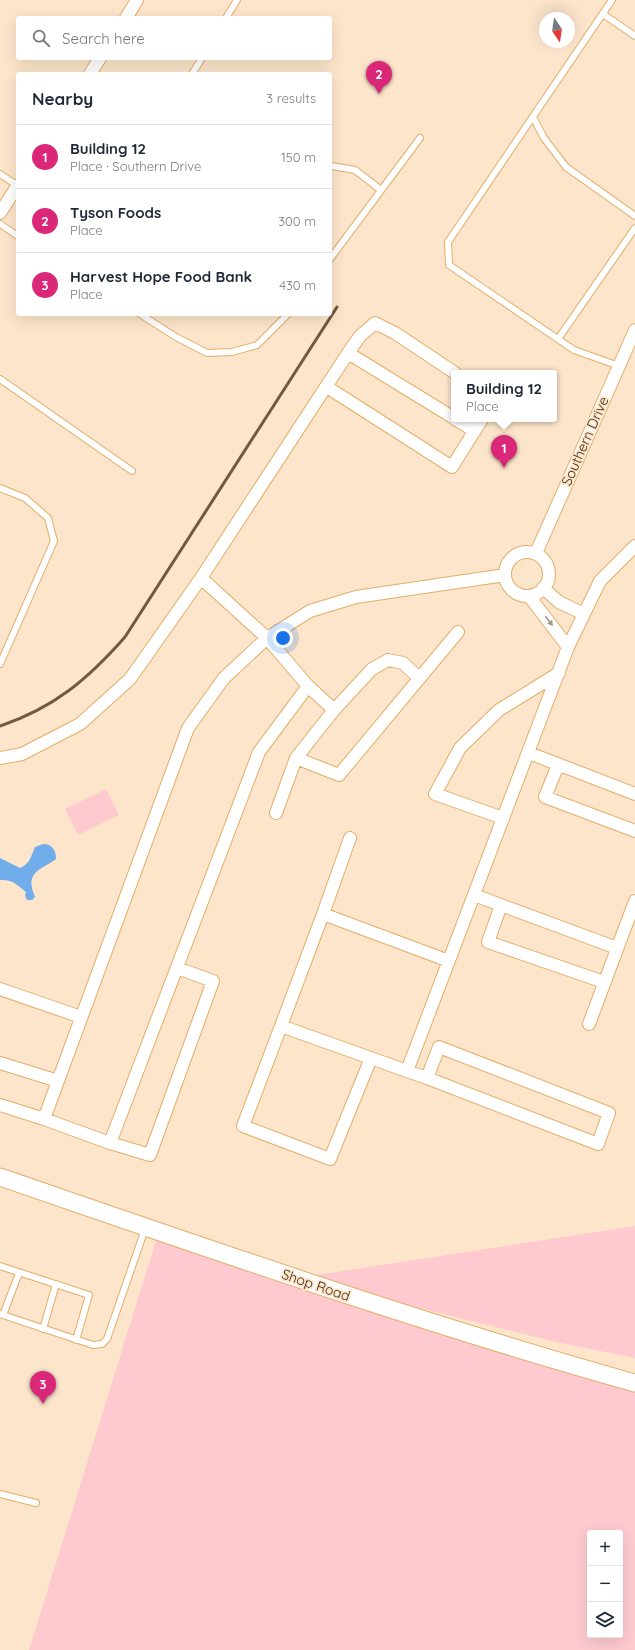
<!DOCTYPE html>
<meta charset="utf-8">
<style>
body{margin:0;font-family:Quicksand,sans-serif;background:#f6f6f7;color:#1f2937}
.controls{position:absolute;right:12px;bottom:12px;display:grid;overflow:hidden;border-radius:4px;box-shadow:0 4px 16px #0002}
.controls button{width:36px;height:36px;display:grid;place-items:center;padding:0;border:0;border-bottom:1px solid #e0e1e3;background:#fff;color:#1f2937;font:20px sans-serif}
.compass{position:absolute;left:539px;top:12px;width:36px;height:36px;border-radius:50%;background:#fff;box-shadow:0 4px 16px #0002;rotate:167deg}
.you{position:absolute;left:283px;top:638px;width:14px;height:14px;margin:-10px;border:3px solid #fff;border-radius:50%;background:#1a73e8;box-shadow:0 0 0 6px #1a73e833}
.badge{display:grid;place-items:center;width:26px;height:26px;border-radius:50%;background:#db2777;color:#fff;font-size:13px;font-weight:700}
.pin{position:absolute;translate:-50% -33px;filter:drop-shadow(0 1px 2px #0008)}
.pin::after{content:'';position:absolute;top:21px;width:14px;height:12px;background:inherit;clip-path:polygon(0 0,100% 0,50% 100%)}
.popup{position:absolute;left:451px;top:370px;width:106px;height:52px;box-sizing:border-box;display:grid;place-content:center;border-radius:4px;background:#fff;filter:drop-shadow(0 1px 3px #0005);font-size:13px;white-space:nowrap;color:#747a83}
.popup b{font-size:15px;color:#1f2937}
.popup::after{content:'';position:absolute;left:50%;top:100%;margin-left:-8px;border:8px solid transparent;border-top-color:#fff}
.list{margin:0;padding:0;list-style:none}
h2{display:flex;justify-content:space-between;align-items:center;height:52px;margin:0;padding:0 16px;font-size:17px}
h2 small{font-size:13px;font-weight:400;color:#747a83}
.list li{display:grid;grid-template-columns:26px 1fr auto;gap:12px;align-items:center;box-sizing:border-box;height:64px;padding:0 16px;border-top:1px solid #e0e1e3}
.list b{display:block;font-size:15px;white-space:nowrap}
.list p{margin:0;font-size:13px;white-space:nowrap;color:#747a83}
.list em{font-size:13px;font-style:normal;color:#747a83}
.icon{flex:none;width:22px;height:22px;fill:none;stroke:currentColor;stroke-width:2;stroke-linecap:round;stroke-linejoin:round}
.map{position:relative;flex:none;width:635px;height:1650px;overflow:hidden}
.search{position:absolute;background:#fff;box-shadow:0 4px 16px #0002;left:16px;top:16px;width:316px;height:44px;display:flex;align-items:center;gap:10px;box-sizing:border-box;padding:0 14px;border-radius:4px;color:#747a83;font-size:15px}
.panel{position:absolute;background:#fff;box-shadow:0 4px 16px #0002;left:16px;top:72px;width:316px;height:244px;border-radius:4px}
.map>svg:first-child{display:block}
.green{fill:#fecacf;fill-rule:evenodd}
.water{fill:#71aceb}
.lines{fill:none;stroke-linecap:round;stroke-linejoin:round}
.lane-casing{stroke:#e4ad67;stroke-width:8}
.street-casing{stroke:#e4ad67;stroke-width:14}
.secondary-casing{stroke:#e4ad67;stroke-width:19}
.lane{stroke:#fff;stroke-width:6}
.street{stroke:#fff;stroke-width:12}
.secondary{stroke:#fff;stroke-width:17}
.rail{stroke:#715a3d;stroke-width:3}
.oneway{fill:#a29688}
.labels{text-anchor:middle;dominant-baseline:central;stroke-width:3.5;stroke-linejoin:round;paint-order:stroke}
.street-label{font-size:14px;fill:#442d10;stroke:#fce5cb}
</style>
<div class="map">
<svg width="635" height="1650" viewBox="0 0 635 1650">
<rect width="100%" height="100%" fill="#fce5cb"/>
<!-- green -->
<path class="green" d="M106,789L119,815L78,835L65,809Z
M635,1226V1358L556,1342L306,1280L635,1383V1650H29L159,1231L297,1278ZM590,1533H620V1635H590Z"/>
<!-- water -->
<path class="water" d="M43,844C52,844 56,850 56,859C46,867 28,871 32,887C32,891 34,893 35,897L32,900H27L25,896L26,892C18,885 12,879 0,880V858L20,868C30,864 31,856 35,847Z"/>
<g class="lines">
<defs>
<path id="lane" d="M612,0L448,242L449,265L574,350L619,366
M603,14L635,36
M226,18L237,0
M192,74L202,58
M533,117L544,138L566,167L635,216
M330,167L332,166L355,170L381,190
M0,174L18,186
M0,224L18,236
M330,259L420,138
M140,314L176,337L207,353L232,352L257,345L288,314
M558,339L635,228
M0,379L132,471
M0,488L25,498L48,518L54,541L0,664
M0,1266L89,1295L76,1340
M0,1314L93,1345L102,1344L107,1339L145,1229
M3,1315L19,1273
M43,1329L56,1284
M0,1494L36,1503"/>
<path id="street" d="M126,18L137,0
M90,74L100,58
M0,213L18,185
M348,353L454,418
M327,387L452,467L482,419
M455,419L475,431
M505 574a22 22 0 1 1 44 0a22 22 0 1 1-44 0Z
M536,553L635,330
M201,578L348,353L360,336L375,323L395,333L455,373
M543,588L559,602L584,614
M529,596L568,647
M334,710L372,669L388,660L403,663L419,678
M529,753L635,794
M0,758L22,754L80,724L130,679L201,578L267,638L308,686L259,752L110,1143L44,1119L188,728L224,678L267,638L310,611L356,597L505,575
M296,758L339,775L458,632
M558,765L545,797L635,831
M276,813L296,758L334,710L308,686
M503,818L435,794L460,748L499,710L559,673
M474,895L617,948
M501,905L488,942L604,982
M323,914L350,838
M449,961L323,914L281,1026L407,1071L568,647L600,581L635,546
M0,989L81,1017
M589,1024L635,901
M281,1026L243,1126L330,1159L371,1058
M0,1063L58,1081
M407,1071L427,1078L598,1144L609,1113L439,1047L427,1078
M0,1105L44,1119
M110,1143L150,1155L213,981L177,968"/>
<path id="secondary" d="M0,1177C210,1249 420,1323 635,1383"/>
</defs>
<!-- lane casing -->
<use href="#lane" class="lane-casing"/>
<!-- street casing -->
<use href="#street" class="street-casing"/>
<!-- secondary casing -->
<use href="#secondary" class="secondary-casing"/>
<!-- lane -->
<use href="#lane" class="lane"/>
<!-- street -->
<use href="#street" class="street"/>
<!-- secondary -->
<use href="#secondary" class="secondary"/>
<!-- rail -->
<path class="rail" d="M0,726C54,708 88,679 125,637L337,307"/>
</g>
<!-- one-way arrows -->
<defs><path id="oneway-solid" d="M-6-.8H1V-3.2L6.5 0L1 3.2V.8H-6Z"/></defs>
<use class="oneway" href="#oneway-solid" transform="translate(549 621) rotate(52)"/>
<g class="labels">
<!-- street labels -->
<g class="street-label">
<text transform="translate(585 441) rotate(-66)">Southern Drive</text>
<text transform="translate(316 1285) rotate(19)">Shop Road</text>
</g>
</g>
</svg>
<div class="controls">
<button>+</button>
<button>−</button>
<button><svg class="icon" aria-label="layers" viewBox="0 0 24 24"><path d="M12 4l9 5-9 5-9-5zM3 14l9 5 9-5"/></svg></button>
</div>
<svg class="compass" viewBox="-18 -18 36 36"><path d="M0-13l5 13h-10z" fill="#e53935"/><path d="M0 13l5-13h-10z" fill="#747a83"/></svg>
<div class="you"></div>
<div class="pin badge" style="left:504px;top:468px">1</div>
<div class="popup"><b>Building 12</b>Place</div>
<div class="pin badge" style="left:379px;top:94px">2</div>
<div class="pin badge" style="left:43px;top:1404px">3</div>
<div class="search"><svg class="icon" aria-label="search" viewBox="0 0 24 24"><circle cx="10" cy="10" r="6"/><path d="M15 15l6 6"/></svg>Search here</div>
<section class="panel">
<h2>Nearby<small>3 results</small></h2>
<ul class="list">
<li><span class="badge">1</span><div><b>Building 12</b><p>Place · Southern Drive</p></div><em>150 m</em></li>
<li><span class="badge">2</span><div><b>Tyson Foods</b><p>Place</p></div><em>300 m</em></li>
<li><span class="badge">3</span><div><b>Harvest Hope Food Bank</b><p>Place</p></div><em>430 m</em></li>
</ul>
</section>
</div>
